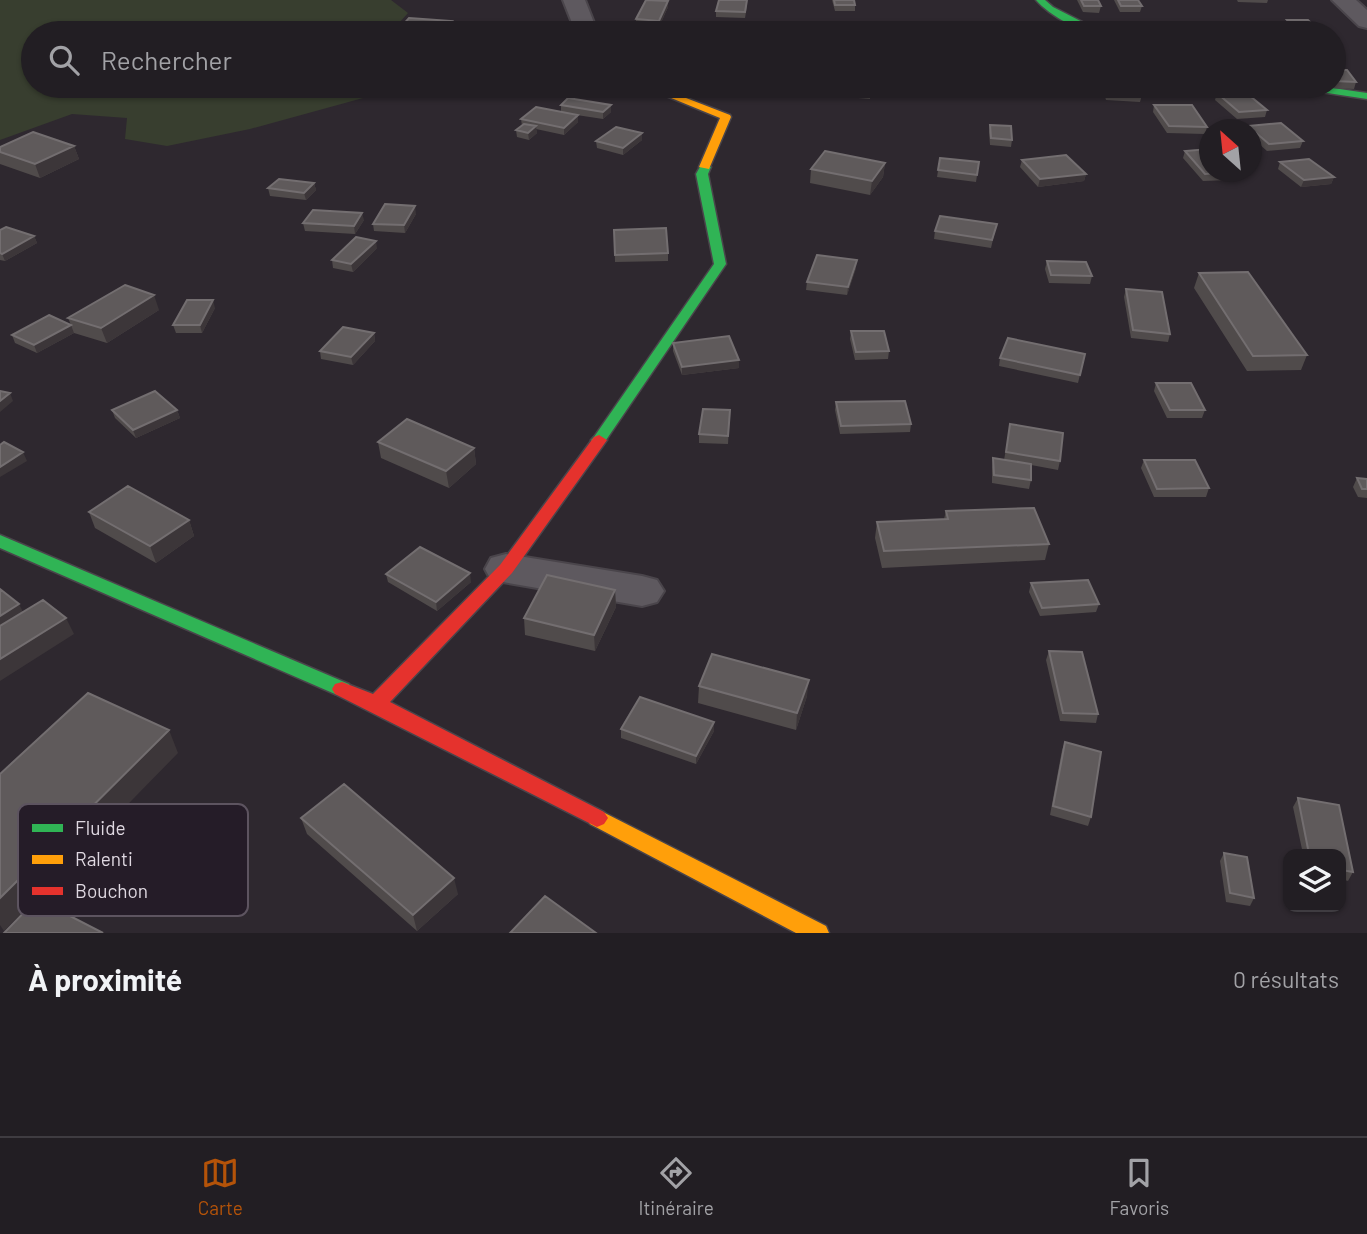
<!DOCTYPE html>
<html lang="fr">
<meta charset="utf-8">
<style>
body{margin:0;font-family:Barlow,sans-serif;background:#2e2b30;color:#f1f3f6}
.controls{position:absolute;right:21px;bottom:21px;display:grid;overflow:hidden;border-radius:14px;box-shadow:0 2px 5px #0004}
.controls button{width:63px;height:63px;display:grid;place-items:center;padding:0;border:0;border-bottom:2px solid #3f3c41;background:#221e23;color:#f1f3f6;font:35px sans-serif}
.compass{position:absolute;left:1199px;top:119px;width:63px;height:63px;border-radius:50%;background:#221e23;box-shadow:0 2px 5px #0004;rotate:333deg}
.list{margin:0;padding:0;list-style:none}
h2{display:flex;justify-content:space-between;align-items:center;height:91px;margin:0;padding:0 28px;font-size:30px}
h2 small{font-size:23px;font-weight:400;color:#a2a2a6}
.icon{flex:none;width:38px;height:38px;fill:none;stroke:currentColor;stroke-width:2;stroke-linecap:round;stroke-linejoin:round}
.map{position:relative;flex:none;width:1367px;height:933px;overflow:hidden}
.search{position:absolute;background:#221e23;box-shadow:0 2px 5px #0004;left:21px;right:21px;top:21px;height:77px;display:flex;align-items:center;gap:18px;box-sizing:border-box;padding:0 24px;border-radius:38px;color:#a2a2a6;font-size:26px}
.sheet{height:203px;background:#221e23}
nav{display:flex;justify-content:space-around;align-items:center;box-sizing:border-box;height:98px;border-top:2px solid #3f3c41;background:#221e23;font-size:19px;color:#a2a2a6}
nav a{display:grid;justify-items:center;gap:4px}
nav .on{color:#b45309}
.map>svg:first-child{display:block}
.green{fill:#383e2f}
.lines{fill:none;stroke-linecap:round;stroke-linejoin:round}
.street-casing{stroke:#4a454b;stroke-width:4}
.fast-casing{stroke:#4a454b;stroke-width:3}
.slow-casing{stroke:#4a454b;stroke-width:3}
.jam-casing{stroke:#4a454b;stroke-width:3}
.street{fill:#5e595f;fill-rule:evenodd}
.fast{fill:#30b455;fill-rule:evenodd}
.slow{fill:#ff9f0a;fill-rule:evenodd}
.jam{fill:#e5322d;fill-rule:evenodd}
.wall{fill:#504b4b}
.shaded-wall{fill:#3c3639}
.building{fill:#5f5a5b;stroke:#736e70;stroke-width:2}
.key{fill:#251c28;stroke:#5d5460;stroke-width:2}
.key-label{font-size:19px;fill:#dfd8e1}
</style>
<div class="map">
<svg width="1367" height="933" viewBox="0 0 1367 933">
<rect width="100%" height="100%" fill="#2e282f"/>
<!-- green -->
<path class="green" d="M0,0H391L408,13L390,33H33V86H374V95L250,129L167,146L125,139L127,118L72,114L0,140Z"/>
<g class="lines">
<defs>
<path id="street" d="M563,0H585L598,33H576Z
M1332,0H1356L1367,10V28L1359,26Z
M506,554L642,576L657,580L664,591L657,602L642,606L491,580L485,569L491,558Z"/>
<path id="fast" d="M1036,0H1045L1053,7L1104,33C1082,34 1050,16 1036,0Z
M1296,86H1319L1367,93V99L1301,89Z
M705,164L711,167L708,174L726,264L604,443H594L591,440L594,437L714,264L696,174L701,165Z
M0,535L349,684L352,689L349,694L342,696L335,694L0,548Z"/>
<path id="slow" d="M642,86H655L730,115L731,117L709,169L699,167L720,118Z
M597,809L826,926L829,933H796L590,824L586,818L590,812Z"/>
<path id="jam" d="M599,435L607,440L512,573L390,702L604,812L608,818L604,824L597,827L335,694L332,689L335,684L342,682L373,694L500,565L594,437Z"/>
</defs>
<!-- street casing -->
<use href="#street" class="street-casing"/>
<!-- fast casing -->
<use href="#fast" class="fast-casing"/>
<!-- slow casing -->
<use href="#slow" class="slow-casing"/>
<!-- jam casing -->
<use href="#jam" class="jam-casing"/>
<!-- street -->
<use href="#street" class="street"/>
<!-- fast -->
<use href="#fast" class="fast"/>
<!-- slow -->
<use href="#slow" class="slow"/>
<!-- jam -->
<use href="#jam" class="jam"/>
</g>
<!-- wall -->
<path class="wall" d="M832,0H854L855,5V11H835Z
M1077,0H1098L1101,6L1099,13L1083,12Z
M1114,0H1138L1142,6L1140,12H1120Z
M1237,0H1268L1267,3L1238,2Z
M747,6L745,18L716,17V11Z
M668,7L659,27L636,25V19Z
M1287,20L1318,30L1317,33H1292L1285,26Z
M1155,23L1190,33H1157L1154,30Z
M401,27H453L448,33H402Z
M1334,70L1356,82L1354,89L1327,88L1325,86H1334Z
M543,86H574L570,90Z
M859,86H871L870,99L858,98Z
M1102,86H1138L1142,95L1140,102L1106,100Z
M1203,86H1239L1237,91H1206Z
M1217,93L1267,110L1265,117L1237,119L1215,100Z
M561,105H611V112L603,119L570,114L578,115V122L564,135L536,129L537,133L529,140L517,137L516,130L522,126L521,119L561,112Z
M1154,105L1207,127L1205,134L1167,133L1153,112Z
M990,125L1012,140L1011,147L990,145L989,132Z
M1248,126L1303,141L1300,148L1267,151L1251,137V130H1247Z
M642,140L623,155L597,148L596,141Z
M74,146L79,159L40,178L0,164V147Z
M1185,151L1233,172L1231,180L1203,181L1183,158Z
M940,158L979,162L976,182L937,177Z
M1022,160L1086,174L1084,181L1038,187L1020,167Z
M1280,162L1334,177L1331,184L1301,187L1278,169Z
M885,163L883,177L870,195L810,183L811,169Z
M314,183L316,190L306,200L270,196L268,188Z
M416,214L405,233L374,231L373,224Z
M364,220L355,234L305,231L303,223Z
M0,230L34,236L37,243L5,261L0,260Z
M614,230L668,253V261L615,262Z
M935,231H995L991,248L934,239Z
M377,248L353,272L333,268L332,260Z
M1047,261L1092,276L1090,284L1049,283L1045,269Z
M856,268L847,295L806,290L807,282Z
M1199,273L1307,355L1301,370L1247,371L1194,288Z
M1126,289L1170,334L1168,342L1131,338L1124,297Z
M215,308L202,333H176L173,325Z
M159,310L107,343L74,333L37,353L15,343L12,335L71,325L68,318Z
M851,331L889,351L888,359L855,360L850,339Z
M374,333L375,341L353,365L321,359L320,351Z
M673,343L739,368L682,375L673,351Z
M1085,354L1078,383L999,366L1000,358Z
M1156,383L1205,410L1202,418H1167L1154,391Z
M836,402L911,424L910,432L840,434L835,410Z
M112,410H177L180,418L136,438L115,418Z
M730,410L728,444L699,443V434Z
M1009,432L1060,461L1058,470L1031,465V480L1029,489L992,483V467L993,458L1004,460Z
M378,442L474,448L476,464L449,488L381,458Z
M1144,460L1209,488L1206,497H1154L1141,468Z
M1357,478L1367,479V498L1358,497L1353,487Z
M946,511L1049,544L1045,560L882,568L875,538L877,522L944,519Z
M89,512L189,520L194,536L156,563L95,528Z
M386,574L471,582L437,611L388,582Z
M1031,583L1099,604L1096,612L1040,616L1029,592Z
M615,590L616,607L595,651L525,635L524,618Z
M1049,651L1098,714L1096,723L1060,721L1046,660Z
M699,686L807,696L796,730L698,703Z
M621,729L714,731L696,764L621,738Z
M1065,742L1091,817L1088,826L1050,815L1062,750Z
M1298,798L1339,805L1353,872L1348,881L1341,879V854H1303L1293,807Z
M301,818L458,894L417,931L307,834Z
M1224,853L1254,898L1250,906L1226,902L1220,861Z"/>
<!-- shaded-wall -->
<path class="shaded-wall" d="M668,1V7L659,27V21Z
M452,21L453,27L447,33V27Z
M433,27L434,33H428Z
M611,105V112L603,119V112Z
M578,115V122L564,135V128Z
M536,126L537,133L529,140L528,133Z
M642,133V140L623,155V148Z
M74,146L79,159L40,178L35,164Z
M885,163L883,177L870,195L872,181Z
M1086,174L1084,181L1038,187L1040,179Z
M1334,177L1331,184L1301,187L1304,180Z
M314,183L316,190L306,200L304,193Z
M415,206L416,214L405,233L404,225Z
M362,213L364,220L355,234L354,226Z
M34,236L37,243L5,261L2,254Z
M376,241L377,248L353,272L351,264Z
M857,260L856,268L847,295L848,287Z
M154,295L159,310L107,343L101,328Z
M213,300L215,308L202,333L200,325Z
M71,325L74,333L37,353L34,345Z
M374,333L375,341L353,365L351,357Z
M739,360V368L682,375V367Z
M10,393L13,401L0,412V401Z
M177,410L180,418L136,438L133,430Z
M474,448L476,464L449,488L446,471Z
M23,452L27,461L0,477V467Z
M189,520L194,536L156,563L150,546Z
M470,573L471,582L437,611L436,602Z
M615,590L616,607L595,651L594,635Z
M19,604L27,620L0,637V616Z
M66,618L74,634L0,681V659Z
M809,680L807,696L796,730L797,713Z
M714,722V731L696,764V756Z
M169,730L178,753L4,931L0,925V898Z
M454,878L458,894L417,931L413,915Z"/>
<!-- building -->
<path class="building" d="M646,0L668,1L659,21L636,19Z
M719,0H747L745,12L716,11Z
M834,0H854L855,5H835Z
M1081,0H1098L1101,6H1084Z
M1118,0H1138L1142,6H1121Z
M409,18L452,21L447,27H433L428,33H410L414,28L401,27Z
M1287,20H1308L1318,30H1296Z
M1178,22L1190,33H1166L1155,23Z
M1334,70H1347L1356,82L1334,81Z
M859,86H871L870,92L858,91Z
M1105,86H1138L1142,95L1107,93Z
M1244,91L1267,110L1239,112L1217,93Z
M568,98L611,105L603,112L561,105Z
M1154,105H1192L1207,127L1169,126Z
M536,107L578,115L564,128L521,119Z
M1281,123L1303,141L1269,144L1248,126Z
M524,124L536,126L528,133L516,130Z
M990,125L1011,126L1012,140L991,138Z
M616,127L642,133L623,148L596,141Z
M33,132L74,146L35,164L0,152V147Z
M1209,149V172H1233L1205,174L1185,151Z
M825,151L885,163L872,181L811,169Z
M1066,155L1086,174L1040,179L1022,160Z
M940,158L979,162L977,175L938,170Z
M1309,159L1334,177L1304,180L1280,162Z
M279,179L314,183L304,193L268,188Z
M385,204L415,206L404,225L373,224Z
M313,210L362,213L354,226L303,223Z
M940,216L997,224L992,240L935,231Z
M6,227L34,236L2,254L0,253V230Z
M666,228L668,253L615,255L614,230Z
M356,237L376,241L351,264L332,260Z
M817,255L857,260L848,287L807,282Z
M1047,261L1086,262L1092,276L1051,275Z
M1248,272L1307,355L1253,356L1199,273Z
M125,285L154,295L101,328L68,318Z
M1126,289L1162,292L1170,334L1133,330Z
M187,300H213L200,325H173Z
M49,315L71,325L34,345L12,335Z
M343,327L374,333L351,357L320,351Z
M851,331H884L889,351L856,352Z
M729,336L739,360L682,367L673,343Z
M1008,338L1085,354L1080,375L1000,358Z
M1156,383H1191L1205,410H1170Z
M0,391L10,393L0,401Z
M155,391L177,410L133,430L112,410Z
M905,401L911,424L841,426L836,402Z
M703,409L730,410L728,436L699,434Z
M407,419L474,448L446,471L378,442Z
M1010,424L1063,433L1060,461L1006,452Z
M4,442L23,452L0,467V445Z
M993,458L1031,464V480L994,475Z
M1144,460H1195L1209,488L1157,489Z
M1357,478L1367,479V489H1362Z
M128,486L189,520L150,546L89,512Z
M1034,508L1049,544L884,551L877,522L948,519L946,511Z
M420,547L470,573L436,602L386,574Z
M547,575L615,590L594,635L524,618Z
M1088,580L1099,604L1042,608L1031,583Z
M0,589L19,604L0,616Z
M43,600L66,618L0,659V626Z
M1049,651L1082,652L1098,714L1063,713Z
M712,654L809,680L797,713L699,686Z
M88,693L169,730L0,898V774Z
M640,697L714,722L696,756L621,729Z
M1065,742L1101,752L1091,817L1053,806Z
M344,784L454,878L413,915L301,818Z
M1298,798L1339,805L1353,872L1341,870V854H1309Z
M1224,853L1247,857L1254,898L1230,893Z
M545,896L596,933H510Z
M37,899L103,933H4Z"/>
<!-- legend -->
<rect x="18" y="804" width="230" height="112" rx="10" class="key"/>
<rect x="32" y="824" width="31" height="8" fill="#30b455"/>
<rect x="32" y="855" width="31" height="9" fill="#ff9f0a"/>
<rect x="32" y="887" width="31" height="8" fill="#e5322d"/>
<g class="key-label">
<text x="75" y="835">Fluide</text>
<text x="75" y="866">Ralenti</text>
<text x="75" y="898">Bouchon</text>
</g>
</svg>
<div class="controls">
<button><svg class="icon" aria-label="layers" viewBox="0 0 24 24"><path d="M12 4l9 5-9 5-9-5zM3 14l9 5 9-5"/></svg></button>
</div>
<svg class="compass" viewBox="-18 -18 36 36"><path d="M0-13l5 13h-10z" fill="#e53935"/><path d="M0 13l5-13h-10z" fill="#a2a2a6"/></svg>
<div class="search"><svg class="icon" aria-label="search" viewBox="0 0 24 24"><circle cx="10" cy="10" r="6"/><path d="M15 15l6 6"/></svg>Rechercher</div>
</div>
<section class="sheet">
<h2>À proximité<small>0 résultats</small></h2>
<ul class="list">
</ul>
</section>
<nav>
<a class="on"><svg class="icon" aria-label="map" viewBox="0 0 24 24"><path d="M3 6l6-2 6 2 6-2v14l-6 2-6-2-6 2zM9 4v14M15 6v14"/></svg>Carte</a>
<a><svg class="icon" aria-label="directions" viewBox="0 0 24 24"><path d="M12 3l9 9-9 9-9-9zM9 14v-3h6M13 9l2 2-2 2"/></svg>Itinéraire</a>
<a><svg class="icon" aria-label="saved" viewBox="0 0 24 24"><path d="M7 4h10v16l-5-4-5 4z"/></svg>Favoris</a>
</nav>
